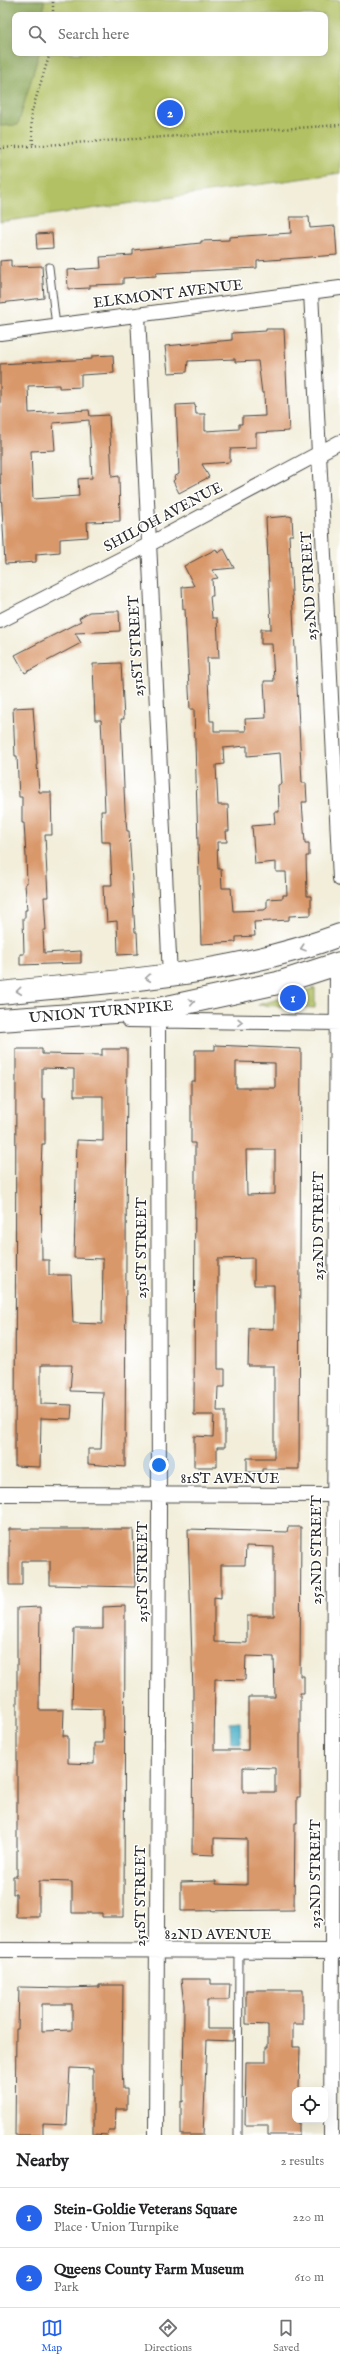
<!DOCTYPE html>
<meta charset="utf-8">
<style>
body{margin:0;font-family:"IM FELL English",serif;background:#f2f2f2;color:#202124}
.controls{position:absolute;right:12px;bottom:12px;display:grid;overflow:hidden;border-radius:8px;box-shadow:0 4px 16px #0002}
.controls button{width:36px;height:36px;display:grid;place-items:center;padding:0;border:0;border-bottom:1px solid #e0e0e0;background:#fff;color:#202124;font:20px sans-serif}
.you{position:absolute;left:159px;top:1465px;width:14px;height:14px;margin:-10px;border:3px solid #fff;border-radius:50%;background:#1a73e8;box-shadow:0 0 0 6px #1a73e833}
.badge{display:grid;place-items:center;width:26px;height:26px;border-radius:50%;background:#2563eb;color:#fff;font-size:13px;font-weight:700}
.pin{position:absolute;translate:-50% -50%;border:2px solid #fff;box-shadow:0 1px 4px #0006}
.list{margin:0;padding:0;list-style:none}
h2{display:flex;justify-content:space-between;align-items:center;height:52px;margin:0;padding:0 16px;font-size:17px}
h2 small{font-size:13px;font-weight:400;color:#757577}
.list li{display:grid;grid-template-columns:26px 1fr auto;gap:12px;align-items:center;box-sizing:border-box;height:60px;padding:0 16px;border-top:1px solid #e0e0e0}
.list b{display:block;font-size:15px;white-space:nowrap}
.list p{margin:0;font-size:13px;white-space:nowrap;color:#757577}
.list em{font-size:13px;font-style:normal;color:#757577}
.icon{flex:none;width:22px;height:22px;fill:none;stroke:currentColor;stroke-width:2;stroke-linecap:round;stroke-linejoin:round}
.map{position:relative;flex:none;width:340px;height:2135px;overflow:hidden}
.search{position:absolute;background:#fff;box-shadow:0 4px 16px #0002;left:12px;right:12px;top:12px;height:44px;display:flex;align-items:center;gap:10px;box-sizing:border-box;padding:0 14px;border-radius:8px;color:#757577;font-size:15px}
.sheet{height:172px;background:#fff}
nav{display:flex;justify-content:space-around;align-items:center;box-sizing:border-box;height:56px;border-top:1px solid #e0e0e0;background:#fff;font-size:11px;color:#757577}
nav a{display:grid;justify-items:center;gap:2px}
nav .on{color:#2563eb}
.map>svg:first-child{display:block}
.green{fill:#b2c164;stroke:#6e7648;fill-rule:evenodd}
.forest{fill:#8da75a;stroke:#5c6942}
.water{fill:#44adc4;stroke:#386c78}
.building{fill:#d9986b;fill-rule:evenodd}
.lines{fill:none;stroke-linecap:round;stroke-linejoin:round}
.lane-casing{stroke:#494845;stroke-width:9}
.street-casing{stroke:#494845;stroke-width:16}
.primary-casing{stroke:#494845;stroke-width:24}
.path{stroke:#494845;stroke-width:2.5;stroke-dasharray:1 3;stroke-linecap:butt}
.lane{stroke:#fff;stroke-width:7}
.street{stroke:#fff;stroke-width:14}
.primary{stroke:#fff;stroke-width:22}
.oneway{stroke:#a0a0a0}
.labels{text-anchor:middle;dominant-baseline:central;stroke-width:3;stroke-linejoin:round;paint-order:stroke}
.street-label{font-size:15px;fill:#2b2b2b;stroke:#fff}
</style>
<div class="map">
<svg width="340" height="2135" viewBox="0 0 340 2135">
<rect width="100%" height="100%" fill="#fff"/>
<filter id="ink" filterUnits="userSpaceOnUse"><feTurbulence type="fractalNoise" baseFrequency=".025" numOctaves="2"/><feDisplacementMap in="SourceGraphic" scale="8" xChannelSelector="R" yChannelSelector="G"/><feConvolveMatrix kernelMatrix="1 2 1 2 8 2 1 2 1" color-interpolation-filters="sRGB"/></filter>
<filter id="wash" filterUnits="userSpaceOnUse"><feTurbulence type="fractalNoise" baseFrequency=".012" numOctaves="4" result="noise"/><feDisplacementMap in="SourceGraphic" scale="16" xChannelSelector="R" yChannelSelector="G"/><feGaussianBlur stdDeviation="0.9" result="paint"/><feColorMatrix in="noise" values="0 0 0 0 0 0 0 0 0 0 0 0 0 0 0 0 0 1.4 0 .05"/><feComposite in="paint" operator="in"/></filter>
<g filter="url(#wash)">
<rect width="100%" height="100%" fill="#f2eeda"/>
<!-- green -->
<path class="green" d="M0,0H340V173L0,222ZM15,15H325V53H15Z
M315,988V1008L258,1005Z"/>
<!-- forest -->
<path class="forest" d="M0,0H44V15H15V53H39L18,125L0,126Z"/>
<!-- water -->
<path class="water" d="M240,1722L241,1743H231L230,1723Z"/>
<g id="blocks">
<!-- building -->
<path class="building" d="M290,217H309L310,228L335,226L337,255L257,261V268L156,273V276L123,278V284L90,285V288L68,289L67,270L101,268L100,257L133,255V250L201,243V241L229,240V237L291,233Z
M52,233L53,248L37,249L36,234Z
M11,260V267L42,266L44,298L0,303V261Z
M266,329H284L289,431L256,433V448L230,449V462L202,464L209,477L179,493L173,481L175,479L174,477L179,474L176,405L195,404L196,414H205V431L239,429V424H242V417L265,416L264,393H262L258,361L235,362V359L188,361L187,372L168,373L165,346L232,340V333L266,331Z
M113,355L114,373L81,375V387L59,388V385L28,386L29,413L89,410L90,416L109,415L112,477L119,476L120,521L87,522L88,537L60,539V552L36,554V562L5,564L0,471V364L92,359V356ZM89,420L92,478L78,479L79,496L33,499L31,451L55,450L53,423Z
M289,516L292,517L293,535H289L302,783H306L307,802H302L305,843H309V856H306L307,896H311V915L289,916V920L254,922L255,936L236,937V942L201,944L194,709H190L185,609H183L182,587L194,586L184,566L216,549L218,553L224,549L234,568L212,570L218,578L212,579L213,596H210L212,618H217L219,658H207L210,721H214V731H246L245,719L266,718L264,681H274L272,644H261V629H271V627L266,518ZM247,746V756L280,753L282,784L278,785L279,812H274L275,824L252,826L255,864L276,862V872H286L287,895H283V898L267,899V908L264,910L233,911L231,888H222L221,869H218L217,842H227L226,831H229L228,805H218L216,765L224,764L223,748Z
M112,611H119L120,631L75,633L81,643L25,673L15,655L81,621L79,618L89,612Z
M121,663L124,719H121L125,810L127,831H129L135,932H137L138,954L118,955L117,921L107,922L106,909H104L103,885H112L110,842H102L101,811H105L103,760L101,720H95L93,664Z
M33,707L39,792H51L52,835H45L48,897H44L46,930H43L44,953L81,951V963L20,965V954H24L23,918H25V910H27L25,884L27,883L26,856L24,823H22V797H19L17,756H15L13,708Z
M215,1045L301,1049L299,1469H262V1472H247V1458H274V1366H248L249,1328L274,1329V1285H254V1258L218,1259V1369H225V1387H218L217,1411H225V1447H217V1467H194V1436L213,1437L214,1415H194L195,1171V1143H191V1081H195V1050H215ZM236,1062L275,1063V1088H236ZM246,1150H275V1194L247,1195Z
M16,1049H42V1054L102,1055V1049H127L125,1467L88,1464V1449H101L103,1392L70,1391L72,1365H41V1404L72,1405L71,1419L41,1418L40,1467L15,1466ZM42,1068L74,1069V1096H103V1141L77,1140L74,1258L103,1259L102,1324L73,1323L71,1275H49V1260H42L41,1170L42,1144H45V1099H42Z
M288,1527H301L300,1676H304V1693H300V1797H297V1823H295L294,1910L181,1911V1882L216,1881V1884L247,1885V1839L214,1838V1855L192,1854L193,1692L188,1529L287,1532ZM246,1546L274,1547V1616H247V1643L214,1642V1597L221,1598V1565H245ZM246,1656L274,1657L275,1697H248V1750H214L215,1679L245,1680ZM243,1767L275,1768V1792H243Z
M9,1529H133L135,1587L50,1585V1561H22V1585H9Z
M125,1606L124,1917H102V1913H72V1882L39,1881V1917H16V1894H13V1876H17V1608L40,1607L39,1710H64L63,1736H68V1763L94,1764V1743H103V1709L72,1708L74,1629H103V1607Z
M181,1979H211V1984H230L229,2000H207V2029H233V2041L207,2040L203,2135H181V2101L183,2102L184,2005Z
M99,1985H123L122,2065L123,2089H127V2109H116L115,2131H108V2135L93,2134V2069L70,2068L67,2125L43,2124V2135H15L16,2029H18L19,1987L68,1988L99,1987ZM42,2004H72V2030L42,2031Z
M246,1990H303V2024H293V2047H300L299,2090H295V2120H299V2135H268V2125H245L246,2062H266V2047H268V2025L246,2024Z"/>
</g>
</g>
<g filter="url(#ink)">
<use href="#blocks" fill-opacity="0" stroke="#494845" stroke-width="1"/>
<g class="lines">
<defs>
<path id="lane" d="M49,267L56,326
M238,2135L239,1951"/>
<path id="street" d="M311,292L340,879
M138,315L170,976
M0,333L340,288
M0,621L148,545L340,442
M128,1020L340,1023
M0,1494L340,1495
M0,1950L340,1951
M156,2135L159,1513L158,1009
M331,2135L337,964"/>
<path id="primary" d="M0,993C117,981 229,976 340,935
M0,1020L158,1009L278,983L340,963"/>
</defs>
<!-- lane casing -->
<use href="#lane" class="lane-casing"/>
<!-- street casing -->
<use href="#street" class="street-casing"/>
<!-- primary casing -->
<use href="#primary" class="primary-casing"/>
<!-- path -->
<path class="path" d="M53,15V0
M33,144L31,114L50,53
M0,148L340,125"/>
<!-- lane -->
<use href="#lane" class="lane"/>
<!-- street -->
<use href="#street" class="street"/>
<!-- primary -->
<use href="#primary" class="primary"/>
</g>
<!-- one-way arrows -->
<defs><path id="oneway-chevron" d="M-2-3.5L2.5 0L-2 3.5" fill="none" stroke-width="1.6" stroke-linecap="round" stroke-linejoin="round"/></defs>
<g class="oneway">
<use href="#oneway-chevron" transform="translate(303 948) rotate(162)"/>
<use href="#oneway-chevron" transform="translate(148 978) rotate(174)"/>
<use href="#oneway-chevron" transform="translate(19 991) rotate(174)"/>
<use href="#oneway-chevron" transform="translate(192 1002) rotate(-13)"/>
<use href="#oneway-chevron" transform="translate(240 1022) rotate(1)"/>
</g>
</g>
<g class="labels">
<!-- street labels -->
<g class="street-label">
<text transform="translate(168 294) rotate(-7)">ELKMONT AVENUE</text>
<text transform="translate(163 517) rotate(-28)">SHILOH AVENUE</text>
<text transform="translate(309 586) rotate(-93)">252ND STREET</text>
<text transform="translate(136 646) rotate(-93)">251ST STREET</text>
<text transform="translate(101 1012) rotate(-5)">UNION TURNPIKE</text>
<text transform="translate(318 1226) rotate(-90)">252ND STREET</text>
<text transform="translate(141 1248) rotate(-90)">251ST STREET</text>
<text x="230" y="1478">81ST AVENUE</text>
<text transform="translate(316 1550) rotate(-90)">252ND STREET</text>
<text transform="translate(142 1572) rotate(-90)">251ST STREET</text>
<text transform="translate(315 1874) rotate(-90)">252ND STREET</text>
<text transform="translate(140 1896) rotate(-90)">251ST STREET</text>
<text x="218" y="1934">82ND AVENUE</text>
</g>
</g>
</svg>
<div class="controls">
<button><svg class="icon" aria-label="locate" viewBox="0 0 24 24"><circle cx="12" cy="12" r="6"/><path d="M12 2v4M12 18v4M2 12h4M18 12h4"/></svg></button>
</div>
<div class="you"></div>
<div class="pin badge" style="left:293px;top:998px">1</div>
<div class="pin badge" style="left:170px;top:113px">2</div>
<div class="search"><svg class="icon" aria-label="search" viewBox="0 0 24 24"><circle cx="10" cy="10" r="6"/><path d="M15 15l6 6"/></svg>Search here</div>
</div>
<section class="sheet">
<h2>Nearby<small>2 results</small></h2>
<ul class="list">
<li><span class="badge">1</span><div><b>Stein-Goldie Veterans Square</b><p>Place · Union Turnpike</p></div><em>220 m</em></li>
<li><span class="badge">2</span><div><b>Queens County Farm Museum</b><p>Park</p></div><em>610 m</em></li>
</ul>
</section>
<nav>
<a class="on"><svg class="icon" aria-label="map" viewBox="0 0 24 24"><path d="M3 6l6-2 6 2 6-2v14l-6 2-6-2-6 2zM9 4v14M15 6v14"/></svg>Map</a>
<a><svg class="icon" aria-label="directions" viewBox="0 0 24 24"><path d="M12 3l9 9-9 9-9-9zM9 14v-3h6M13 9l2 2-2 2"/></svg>Directions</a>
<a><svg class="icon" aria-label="saved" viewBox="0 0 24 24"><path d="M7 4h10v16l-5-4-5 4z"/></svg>Saved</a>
</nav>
